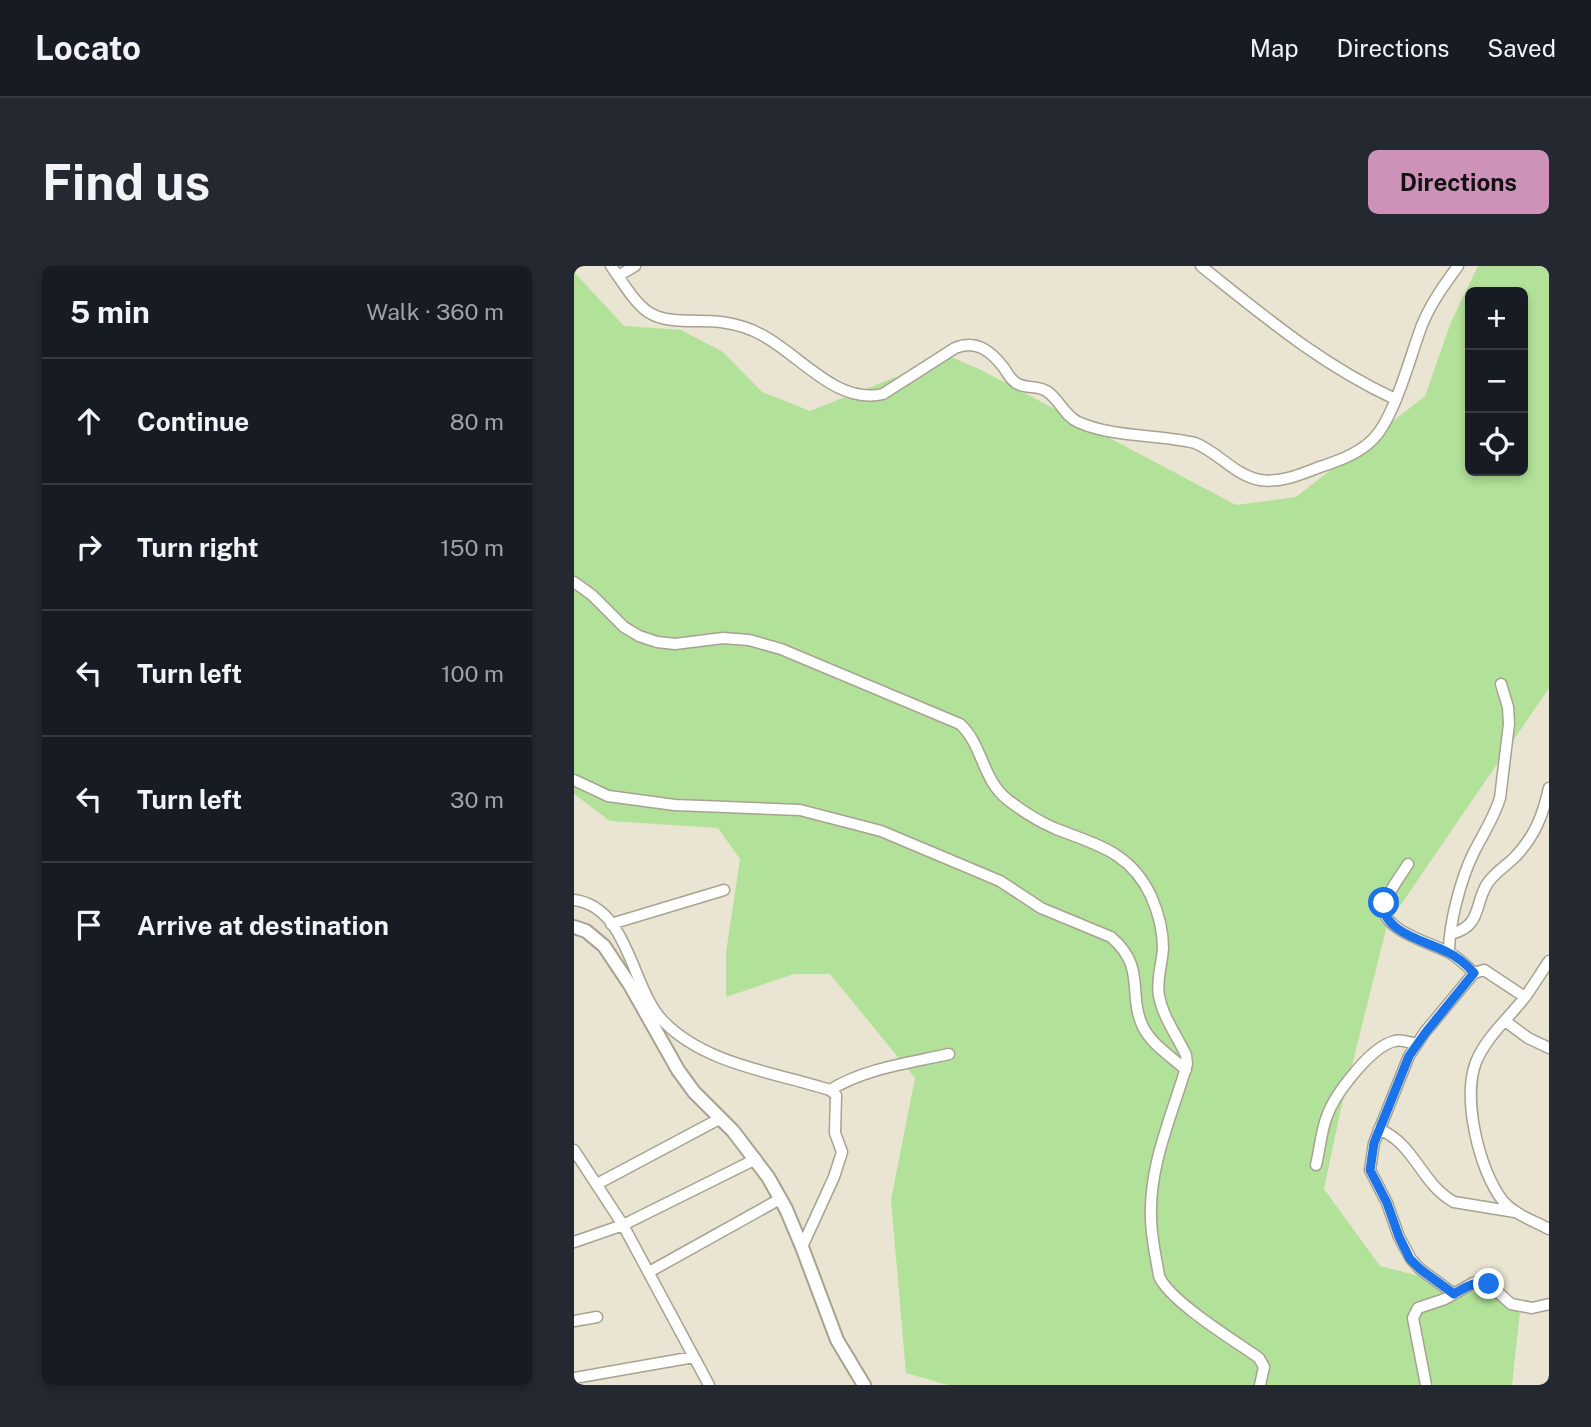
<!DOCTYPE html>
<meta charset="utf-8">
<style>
body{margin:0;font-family:"Public Sans",sans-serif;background:#242831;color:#f1f3f6}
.controls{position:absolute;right:21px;top:21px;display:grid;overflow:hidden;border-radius:10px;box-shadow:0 4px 10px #0003}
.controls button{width:63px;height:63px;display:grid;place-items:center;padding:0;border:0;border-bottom:2px solid #363941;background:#171b24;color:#f1f3f6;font:35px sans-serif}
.stop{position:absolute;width:21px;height:21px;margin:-16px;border:5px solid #1a73e8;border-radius:50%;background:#fff}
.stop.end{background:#1a73e8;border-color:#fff;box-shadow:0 2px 7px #0008}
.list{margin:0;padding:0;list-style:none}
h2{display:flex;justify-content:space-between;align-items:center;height:91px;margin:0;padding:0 28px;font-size:30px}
h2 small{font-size:23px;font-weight:400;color:#9ea1a6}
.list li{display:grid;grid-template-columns:46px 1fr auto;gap:21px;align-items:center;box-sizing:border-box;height:126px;padding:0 28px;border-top:2px solid #363941}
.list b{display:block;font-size:26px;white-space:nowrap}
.list em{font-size:23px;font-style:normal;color:#9ea1a6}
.icon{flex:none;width:38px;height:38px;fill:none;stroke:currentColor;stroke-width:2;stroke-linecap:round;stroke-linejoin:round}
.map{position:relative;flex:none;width:975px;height:1119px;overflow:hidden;border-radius:10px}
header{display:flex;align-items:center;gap:42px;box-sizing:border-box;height:98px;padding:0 35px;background:#171b24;border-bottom:2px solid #363941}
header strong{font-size:33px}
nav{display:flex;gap:38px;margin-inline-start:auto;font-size:24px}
.intro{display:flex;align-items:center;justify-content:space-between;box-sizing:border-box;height:168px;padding:0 42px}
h1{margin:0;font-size:49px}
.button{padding:18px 32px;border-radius:10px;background:#cc92b8;color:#111;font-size:24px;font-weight:700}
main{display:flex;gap:42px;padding:0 42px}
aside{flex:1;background:#171b24;border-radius:10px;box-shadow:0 4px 10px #0003}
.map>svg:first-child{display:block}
.green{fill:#b2e199;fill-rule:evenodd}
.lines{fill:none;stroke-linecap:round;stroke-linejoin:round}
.minor-casing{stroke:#a8a291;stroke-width:13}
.tertiary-casing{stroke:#a8a291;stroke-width:16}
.minor{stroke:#fff;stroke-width:10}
.tertiary{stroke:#fff;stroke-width:12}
.route{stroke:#1a73e8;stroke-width:9}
</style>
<header>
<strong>Locato</strong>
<nav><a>Map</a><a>Directions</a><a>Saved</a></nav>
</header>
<div class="intro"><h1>Find us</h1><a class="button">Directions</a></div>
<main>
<aside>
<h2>5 min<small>Walk · 360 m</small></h2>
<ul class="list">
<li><svg class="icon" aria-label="ahead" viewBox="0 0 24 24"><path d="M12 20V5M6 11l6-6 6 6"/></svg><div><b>Continue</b></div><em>80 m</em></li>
<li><svg class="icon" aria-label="right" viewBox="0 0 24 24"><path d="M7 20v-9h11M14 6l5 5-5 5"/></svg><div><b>Turn right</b></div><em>150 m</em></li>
<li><svg class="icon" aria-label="left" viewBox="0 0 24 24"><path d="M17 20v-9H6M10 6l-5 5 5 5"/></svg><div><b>Turn left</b></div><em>100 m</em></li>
<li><svg class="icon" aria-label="left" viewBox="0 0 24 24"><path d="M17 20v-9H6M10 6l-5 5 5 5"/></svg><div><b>Turn left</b></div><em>30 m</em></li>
<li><svg class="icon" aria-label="arrive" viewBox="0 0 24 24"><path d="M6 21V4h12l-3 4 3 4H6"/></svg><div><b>Arrive at destination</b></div></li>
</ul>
</aside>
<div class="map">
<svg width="975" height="1119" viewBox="0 0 975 1119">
<rect width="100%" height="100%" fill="#eae4d2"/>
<!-- green -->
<path class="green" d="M904,0H975V422L813,659L766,847L750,923L806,1000L947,1036L938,1119H374L332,1107L317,934L341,812L256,708H220L152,731V687L166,593L144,562L36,555L0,528V6L50,60L107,64L149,86L188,126L236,145L375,90L407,104L662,239L722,231L851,130L877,56ZM896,26H949V205H896Z"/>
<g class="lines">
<defs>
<path id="minor" d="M37,0C48,15 59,35 74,46C94,59 124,53 147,56C161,58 176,62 188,69C225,88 262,139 309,128L381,82C402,73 417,85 430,102C434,108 437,115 444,118C453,123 465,119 474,126C486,135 491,150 504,156C540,172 583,168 621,177C644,186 660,209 686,214C706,217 725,209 743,202C761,196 782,189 796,176C820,156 836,90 848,59C857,37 870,19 884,0
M627,0C691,51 746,98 821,133
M44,10L61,0
M0,316L18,329L50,361L65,370L83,376L101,378L149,372L175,374L207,383L386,458C409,479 408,514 434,534C447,544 464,555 480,562C522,579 556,585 577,630C584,646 589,666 589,682C588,699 582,714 585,730C589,751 603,770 612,789L613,798C599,847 575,898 577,951C577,971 582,991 585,1010C595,1035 661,1075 685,1092L690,1101L686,1119
M0,514L34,530L101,539L226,544L307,565L426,615L467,642L537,671C573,702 553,727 569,761C578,779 598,791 612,804
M834,598C828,608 811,630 810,641C809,665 857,677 874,686C884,691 892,699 900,707
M0,634C55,641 57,722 89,755C132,799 200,806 256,824L262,829L261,867L268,886L260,911L228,981
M37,658L150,624
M877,668C908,660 900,639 913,618C921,606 932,600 941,591C961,570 969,549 975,522
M875,686C875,657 887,612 900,586C909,568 920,552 926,532L935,458L934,441L927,418
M975,695C967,707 959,720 951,731C935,752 912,771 902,796C888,832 905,905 929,935C940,948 960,955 975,963
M931,755L954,772L975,782
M256,824C292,802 335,797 375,788
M805,863C842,879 847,918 880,936L941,946
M0,884L49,959L135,1119
M742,899C746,883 747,865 753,850C761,828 797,780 821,775C828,773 836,777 843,778
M23,918L147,852
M0,976L49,959L182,893
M75,1006L206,933
M880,1028L846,1003L837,993L825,971L813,937L796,904L800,877L835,790L851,766L900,707L910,704L951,731
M0,1055L23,1051
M0,1112L120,1091
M852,1119L839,1052L844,1042L871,1033L899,1017L909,1016L915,1018L937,1038L958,1042L975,1038"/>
<path id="tertiary" d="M0,661L12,665L30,680L56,719L104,804L120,826L159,865L194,911L212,943L228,981L263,1074L290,1119"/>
</defs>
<!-- minor casing -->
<use href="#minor" class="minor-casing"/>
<!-- tertiary casing -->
<use href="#tertiary" class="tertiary-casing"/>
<!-- minor -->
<use href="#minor" class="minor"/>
<!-- tertiary -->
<use href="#tertiary" class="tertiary"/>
</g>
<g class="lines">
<!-- route -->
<path class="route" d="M810,637C807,666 852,675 873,686C884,691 892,698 900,707L852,766L835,790L800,877L796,904L813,937L825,971L836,993L846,1003L880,1028C892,1021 902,1014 915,1018"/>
</g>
</svg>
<div class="controls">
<button>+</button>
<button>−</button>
<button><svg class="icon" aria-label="locate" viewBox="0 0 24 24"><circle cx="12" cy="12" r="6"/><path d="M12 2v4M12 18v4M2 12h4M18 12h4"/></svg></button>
</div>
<div class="stop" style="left:810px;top:637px"></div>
<div class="stop end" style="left:915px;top:1018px"></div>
</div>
</main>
